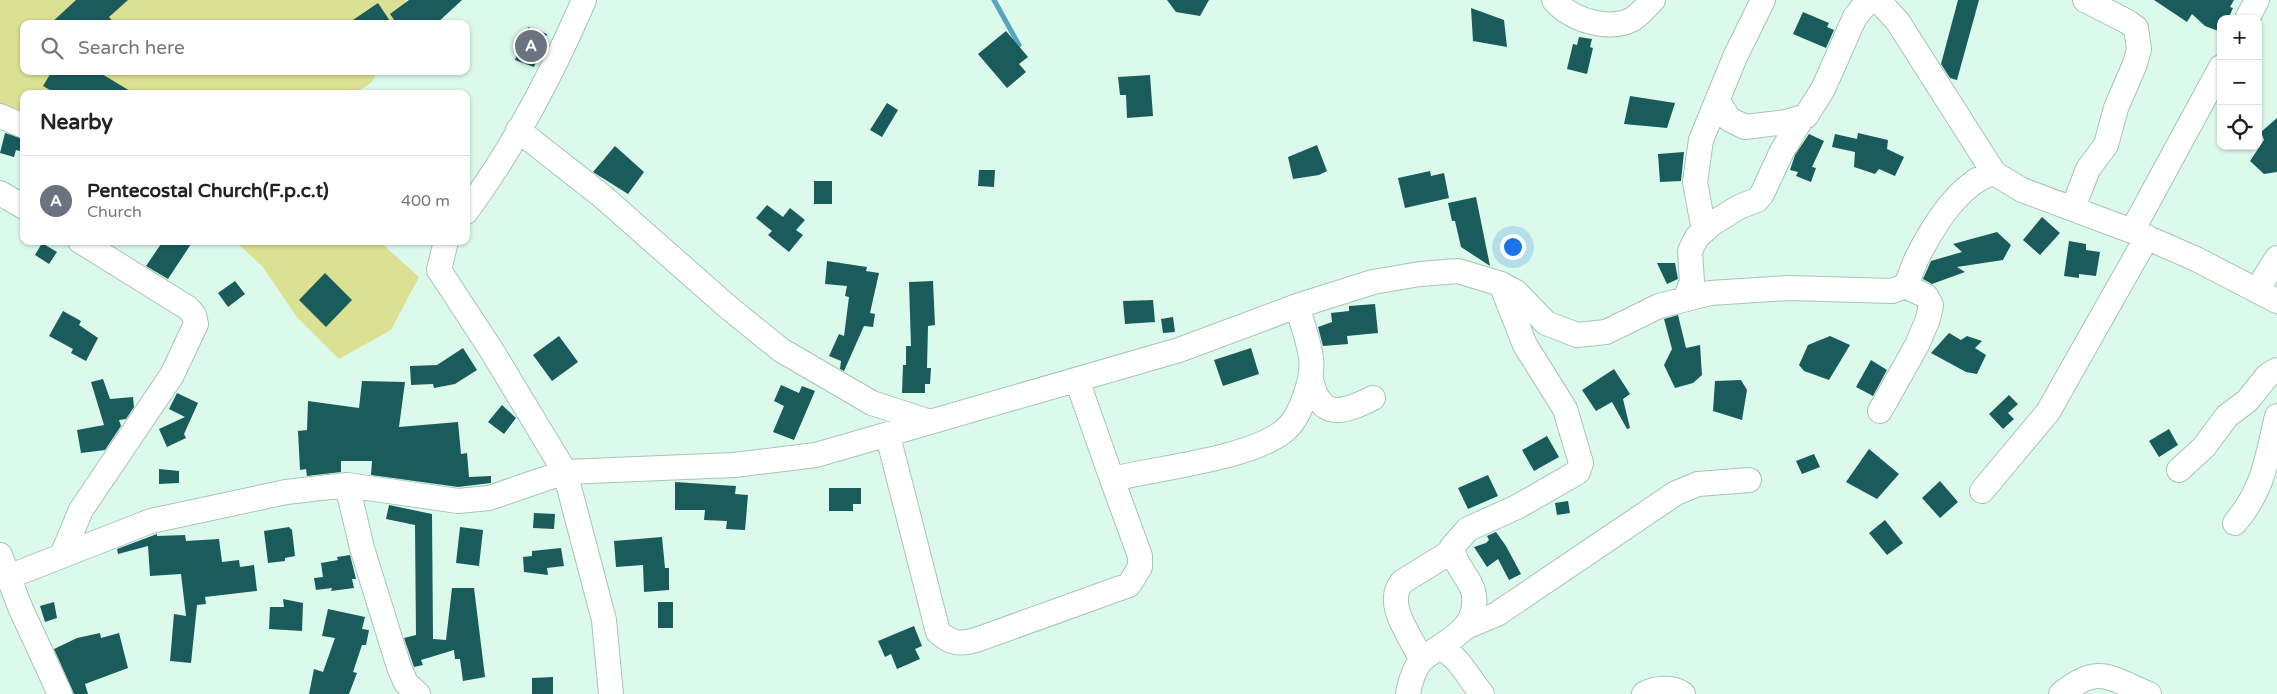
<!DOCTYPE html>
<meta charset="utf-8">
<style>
body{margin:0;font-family:"Varela Round",sans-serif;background:#f6f6f6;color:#222}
.controls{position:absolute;right:15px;top:15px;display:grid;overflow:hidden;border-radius:10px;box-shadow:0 1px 4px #0004}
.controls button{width:45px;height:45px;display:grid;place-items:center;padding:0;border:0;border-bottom:1px solid #e0e0e0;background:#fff;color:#222;font:25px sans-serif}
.you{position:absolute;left:1512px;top:246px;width:18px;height:18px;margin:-12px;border:4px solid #fff;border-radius:50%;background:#1a73e8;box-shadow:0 0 0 8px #1a73e833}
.badge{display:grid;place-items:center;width:32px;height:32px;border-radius:50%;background:#722fa4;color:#fff;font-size:16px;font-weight:700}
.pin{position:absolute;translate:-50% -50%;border:2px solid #fff;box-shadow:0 1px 5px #0006}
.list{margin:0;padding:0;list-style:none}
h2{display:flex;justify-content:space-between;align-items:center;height:65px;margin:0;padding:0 20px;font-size:21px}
h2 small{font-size:16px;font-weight:400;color:#767676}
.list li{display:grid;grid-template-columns:32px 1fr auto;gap:15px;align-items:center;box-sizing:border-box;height:90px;padding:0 20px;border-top:1px solid #e0e0e0}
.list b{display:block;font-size:19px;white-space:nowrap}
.list p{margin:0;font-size:16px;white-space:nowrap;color:#767676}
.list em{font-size:16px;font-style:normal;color:#767676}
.icon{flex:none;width:28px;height:28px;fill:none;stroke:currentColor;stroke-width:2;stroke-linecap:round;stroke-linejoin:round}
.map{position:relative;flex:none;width:2277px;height:694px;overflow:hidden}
.search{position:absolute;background:#fff;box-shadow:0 1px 4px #0004;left:20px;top:20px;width:450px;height:55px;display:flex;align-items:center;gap:12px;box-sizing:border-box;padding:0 18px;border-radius:10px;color:#767676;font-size:19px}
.panel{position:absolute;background:#fff;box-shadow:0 1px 4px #0004;left:20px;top:90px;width:450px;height:155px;border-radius:10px}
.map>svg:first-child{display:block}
.green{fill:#dce092}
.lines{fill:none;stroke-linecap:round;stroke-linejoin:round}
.stream{stroke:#5aa4bb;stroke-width:5}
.building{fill:#1a5b5b}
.minor-casing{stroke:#a7c4b7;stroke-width:26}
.minor{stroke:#fff;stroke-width:24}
</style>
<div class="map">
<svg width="2277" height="694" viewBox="0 0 2277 694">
<rect width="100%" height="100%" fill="#dbfaec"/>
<!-- green -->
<path class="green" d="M0,0H406L396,24H24V71H377L372,82L354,94H24V132L0,119Z
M235,241H379L419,277L391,330L339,359L297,317L262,266Z"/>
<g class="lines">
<!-- stream -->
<path class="stream" d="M994,0L1019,45"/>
</g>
<!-- building -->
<path class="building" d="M76,0H128L109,17L115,24H50Z
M409,0H462L436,24H397L390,14Z
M1167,0H1209L1200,16L1176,12Z
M1958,0H1979L1957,80L1950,78L1941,64Z
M2154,0H2234L2230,7L2233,8L2228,19H2221V32L2205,26L2192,14L2187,22Z
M378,3L392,24H347Z
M1471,8L1504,20L1507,47L1473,41Z
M1803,12L1829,23L1827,27L1834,30L1826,48L1793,34Z
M528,27L547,34L534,67L515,60Z
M1006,31L1028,57L1019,64L1026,72L1007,88L978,54Z
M1579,37L1592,39L1590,47L1593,48L1587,74L1567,69L1573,44L1577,45Z
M52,71H97L135,94H57L43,86Z
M1150,75L1153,116L1127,118L1126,95H1120L1118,77Z
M1630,96L1675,103L1667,128L1624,124Z
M887,103L898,110L882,137L870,130Z
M2277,118V172L2264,174L2250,161L2264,140L2261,132Z
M5,133L24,139V152L16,150L14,157L0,153Z
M1858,133L1888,140L1887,149L1904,157L1895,176L1879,169L1875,174L1854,167L1855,152L1832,147L1835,134L1857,139Z
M1809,134L1824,141L1812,167L1816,168L1811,182L1796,176L1798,172L1790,170L1795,155Z
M1317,145L1327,171L1319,175L1293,179L1288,157Z
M615,146L644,172L628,194L593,172Z
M1684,152L1681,181L1660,182L1658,154Z
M979,170H995L994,187L978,186Z
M1430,171L1431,176L1444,173L1449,198L1405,208L1398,178Z
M814,181H832V204H814Z
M1476,197L1490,266L1461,247L1455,221H1452L1448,203Z
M767,205L783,217L790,208L805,220L796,230L803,235L789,252L768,235L772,231L756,218Z
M2042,217L2060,233L2040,255L2023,240Z
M1997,232L2011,245L2003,260L1957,267L1965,272L1932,284L1923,279L1931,261L1962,252L1953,244Z
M163,241H193L168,279L146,266Z
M2069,241L2086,244V250L2100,252L2096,276L2079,274V278L2064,276Z
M42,243L57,252L49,264L35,255Z
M827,261L867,267L866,271L879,273L870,313L875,314L873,327L864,326L844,371L840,369L841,361L829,356L839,334L844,336L849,297L845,296L847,286L825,284Z
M1657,263H1675L1678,279L1667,284Z
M325,273L352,300L326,327L299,300Z
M235,281L245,294L228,307L218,293Z
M933,281L935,325L928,326L927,368H931L930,384H925V393H902L903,365H906V346H911L909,282Z
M1153,300L1155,322L1125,324L1123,301Z
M1375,304L1378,333L1347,336L1348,344L1323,346L1318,327L1332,322L1331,313L1349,311V306Z
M63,311L81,321L79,325L98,338L86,361L71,353L73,349L49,336Z
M1678,315L1686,348L1700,345L1702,375L1693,383L1675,388L1664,365L1672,349L1664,319Z
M1173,317L1175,332L1163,333L1161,319Z
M1949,333L1961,340L1967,336L1982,341L1975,348L1986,355L1977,374L1966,372L1931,353Z
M559,336L578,362L552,381L533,355Z
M1830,336L1850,345L1829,380L1804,371L1799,365L1808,345Z
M463,348L477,370L455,384L434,388L433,384L411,385L410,366L437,365Z
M1251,348L1259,374L1223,386L1214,360Z
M1871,360L1887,370L1873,396L1856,387Z
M1614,369L1630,394L1623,399L1630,428L1627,429L1612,402L1596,411L1582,390Z
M103,379L110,399L133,397L134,407L126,419L119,420L121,426L105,450L81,453L77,430L104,425L91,382Z
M1741,380L1747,390L1742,420L1713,411L1715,381Z
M362,381L405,382L399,427L458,422L461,454L467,453L469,477L491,476V483L458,487L371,475L372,461H341V472L307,476L306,469L300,470L298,431L307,430L308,401L359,408Z
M781,385L799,393L802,386L815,391L794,440L773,432L784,406L774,401Z
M177,393L198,403L184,434L186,438L167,447L159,429L185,417L169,409Z
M2009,395L2018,404L2008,413L2014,419L2003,429L1989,414Z
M502,405L516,418L504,434L488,422Z
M2169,429L2178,445L2159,457L2149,441Z
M1547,436L1559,457L1534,471L1522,450Z
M1869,449L1899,474L1877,499L1846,482Z
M1814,454L1820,467L1802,474L1796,461Z
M159,469L179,471V483L159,484Z
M1488,475L1498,496L1468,509L1458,488Z
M1940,481L1958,502L1940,518L1922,498Z
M675,482L736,486L735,494L748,495L745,530L726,529L727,521L704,520L705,510H675Z
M829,488H861V504H853V511H829Z
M1568,501L1570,513L1557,515L1555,503Z
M389,505L432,514L433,639L446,640L452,588H474L485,677L463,681L460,659H455L454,650L421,660L423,665L414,667L404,638L416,635L415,525L386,519Z
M534,513L555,514L554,529L533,528Z
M1885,520L1903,543L1887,555L1869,533Z
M289,527L292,530L295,556L285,558V561L268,563L264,531Z
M460,527L483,530L479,566L456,563Z
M1496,532L1506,546L1521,574L1509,580L1498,559L1487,567L1474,547L1486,543L1489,540L1487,536Z
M157,534V536L185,535L186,541L219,539L222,562L239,560L240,567L254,565L257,591L205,597L206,604L197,605L191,663L170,661L174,614L186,616L181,574L150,576L148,546L118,554L117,549Z
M662,537L665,568H669V590L644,592L643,565L616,567L614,541Z
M561,548L564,566L547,568L548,575L524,572L523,557L532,556V551Z
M350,555L356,579H352L354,588L331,591L332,588L316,590L314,578L323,577L321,563L338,560L337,557Z
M283,599L303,603L302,631L269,629L270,607H284Z
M54,602L57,618L45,622L40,606Z
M658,602H673V628H658Z
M328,609L365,617L362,629L369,630L366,645H362L353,672L357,673L349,694H309L314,669L323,672L335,638L322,636Z
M914,626L922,646L915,649L920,659L897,669L891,654L885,657L878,641Z
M100,633L101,638L119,633L128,668L85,684L88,694H74L54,649L77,638Z
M553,677V694H532V678Z"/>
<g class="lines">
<defs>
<path id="minor" d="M1554,0C1571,20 1609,32 1633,19C1640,14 1647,6 1653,0
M1878,0L1898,22L1994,173L2022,190L2132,231L2196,259L2277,301
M2247,19L2257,0
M1718,101L1729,119L1745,127L1786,122L1806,116L1823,89L1855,17L1869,0
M0,116L24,126
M518,130L602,196L729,308L781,350L872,403L930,422
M0,193L24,207
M2073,208L2088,169L2106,145L2116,108L2135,64L2139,49L2136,28L2128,22L2085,0
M466,212C514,147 552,74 584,0
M1704,231L1695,182L1701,140L1735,57L1763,0
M2132,231L2221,67
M446,241L439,270L492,351L565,472L604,620L611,694
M2257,290L2277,258
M1685,299L1692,282L1690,251L1697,237L1713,223L1739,207L1757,200L1762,194L1782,151L1802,118
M1311,379C1320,421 1343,413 1373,398
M1077,380L1113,482
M1880,411L1917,345L1928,319L1931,305L1926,296L1905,286
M888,436L938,632C951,643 959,645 976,640L1129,585L1140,567V556L1113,482L1122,477C1165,467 1250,458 1284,431C1300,419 1314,378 1311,358C1309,341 1302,323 1297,306
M2179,470L2204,447L2227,416L2247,401L2268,375L2277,370
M347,485L362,548L399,667L406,683L418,694
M1982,491L2048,412L2147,237
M2235,523C2264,489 2267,458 2277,416
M63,553L81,510L172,375L196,324L194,315L188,308L80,241
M0,555L20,607L60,694
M8,577L151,521L286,492L347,485L458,501L489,498L565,472L734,465L816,455L1179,350L1297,306L1373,282L1420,274L1458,271L1501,284L1516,292L1546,323L1577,335L1606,332L1659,306L1710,293L1789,288L1892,291L1905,286C1911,276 1913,264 1919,254C1934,225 1961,181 1994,173
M1466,627L1497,614L1676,493L1698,484L1749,480
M1440,648C1459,656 1469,679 1482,694
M1421,660C1413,638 1383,605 1402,582L1452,551
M1408,694C1410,683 1414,667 1423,659C1446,640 1478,631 1474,595C1472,579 1454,566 1452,547L1468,529L1517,507L1578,472L1581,463L1565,409L1525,345L1501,284
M1644,694C1654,688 1673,686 1683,694
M2061,694C2099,663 2109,678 2149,694"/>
</defs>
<!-- minor casing -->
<use href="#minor" class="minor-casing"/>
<!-- minor -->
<use href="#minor" class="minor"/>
</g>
</svg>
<div class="controls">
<button>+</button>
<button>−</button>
<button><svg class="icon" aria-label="locate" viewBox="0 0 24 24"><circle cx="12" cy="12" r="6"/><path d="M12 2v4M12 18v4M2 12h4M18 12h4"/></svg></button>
</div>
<div class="you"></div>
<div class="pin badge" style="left:531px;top:46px;background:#6b7280">A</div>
<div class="search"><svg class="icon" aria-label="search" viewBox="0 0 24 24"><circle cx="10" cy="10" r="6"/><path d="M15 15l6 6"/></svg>Search here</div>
<section class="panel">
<h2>Nearby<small></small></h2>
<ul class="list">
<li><span class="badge" style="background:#6b7280">A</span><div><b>Pentecostal Church(F.p.c.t)</b><p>Church</p></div><em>400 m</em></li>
</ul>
</section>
</div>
